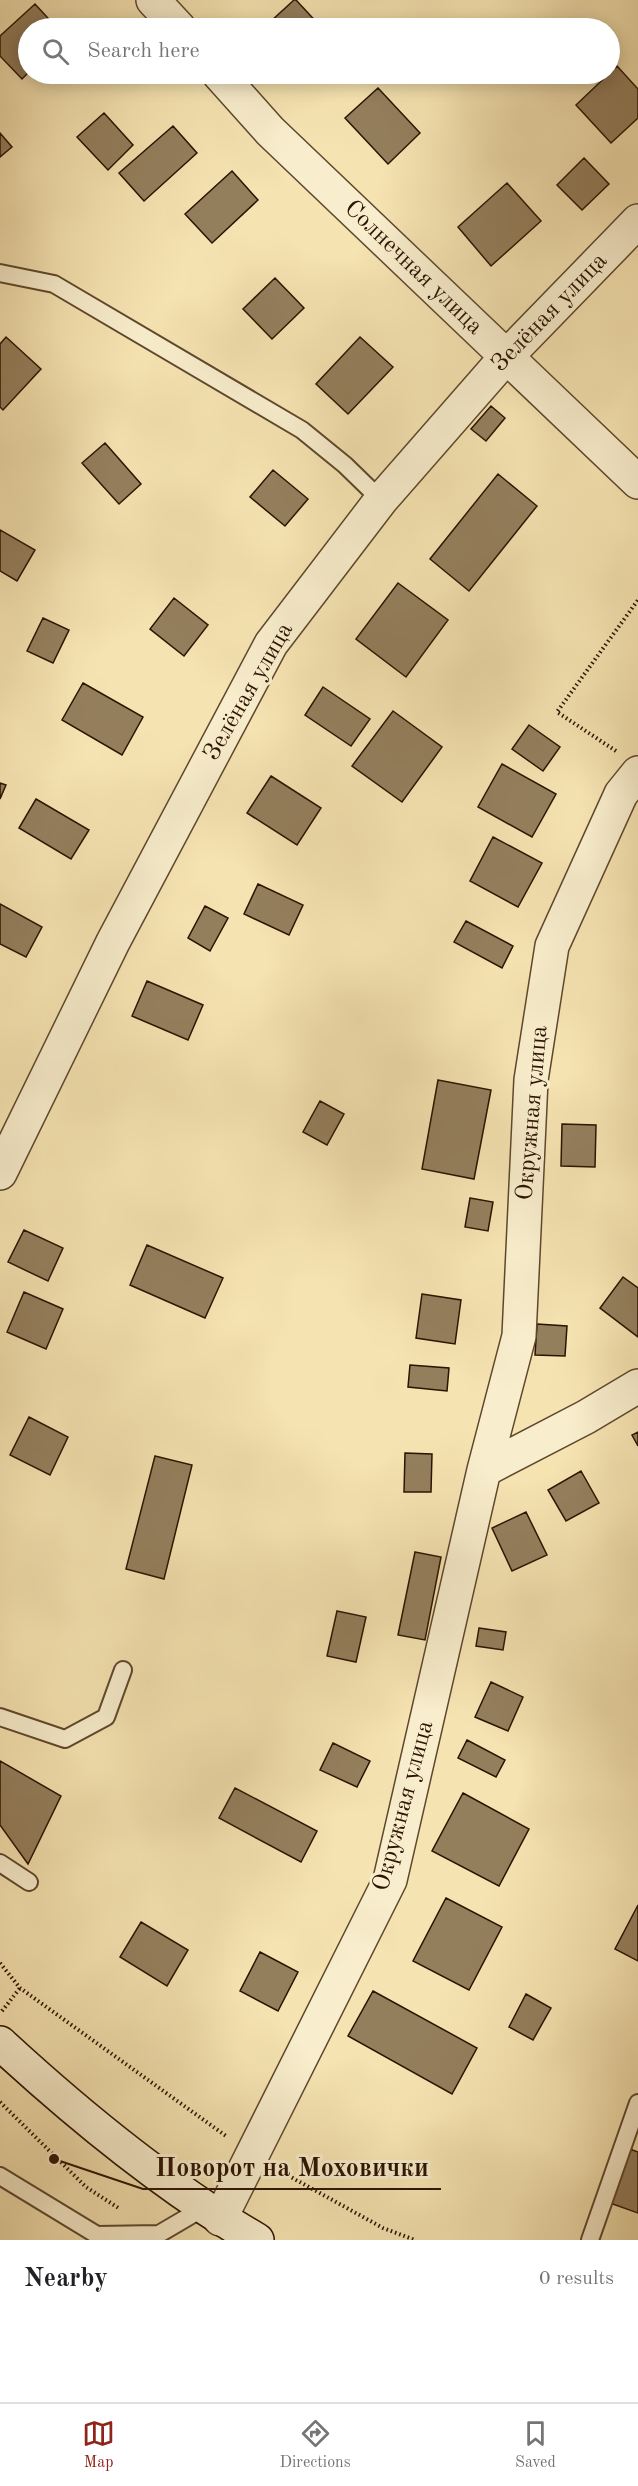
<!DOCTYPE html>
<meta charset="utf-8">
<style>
body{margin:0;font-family:"Old Standard TT",serif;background:#f6f6f6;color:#202124}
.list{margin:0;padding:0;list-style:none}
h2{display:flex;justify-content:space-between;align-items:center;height:78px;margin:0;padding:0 24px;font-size:26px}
h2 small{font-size:20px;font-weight:400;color:#757577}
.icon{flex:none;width:33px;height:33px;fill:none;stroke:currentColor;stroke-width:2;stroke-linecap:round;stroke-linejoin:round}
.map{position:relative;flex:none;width:638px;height:2240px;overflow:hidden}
.search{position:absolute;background:#fff;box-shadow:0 3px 15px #0003;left:18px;right:18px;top:18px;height:66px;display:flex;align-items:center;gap:15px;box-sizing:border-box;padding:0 21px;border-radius:33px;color:#757577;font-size:22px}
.sheet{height:162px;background:#fff}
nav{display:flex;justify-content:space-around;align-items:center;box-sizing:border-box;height:84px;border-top:2px solid #e0e0e0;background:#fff;font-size:16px;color:#757577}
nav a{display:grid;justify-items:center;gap:3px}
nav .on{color:#8f2418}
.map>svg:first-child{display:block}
.building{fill:#947f5d;stroke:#2b1301;stroke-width:1.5}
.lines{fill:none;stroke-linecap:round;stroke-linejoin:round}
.service-casing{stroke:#5e472d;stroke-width:20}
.minor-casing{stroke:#5e472d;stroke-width:36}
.secondary-casing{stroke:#2b1301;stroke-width:36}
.path{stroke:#2b1301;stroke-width:4;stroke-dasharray:1.5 3;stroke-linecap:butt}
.service{stroke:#f8edcc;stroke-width:16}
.minor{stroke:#f8edcc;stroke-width:33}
.secondary{stroke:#f8edcc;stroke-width:33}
.labels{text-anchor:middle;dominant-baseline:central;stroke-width:6;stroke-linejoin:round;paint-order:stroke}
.street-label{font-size:24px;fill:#2b1301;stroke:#f8edcc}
.leader{fill:none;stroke:#2b1301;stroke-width:2}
.callout-dot{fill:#2b1301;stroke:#f8edcc;stroke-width:2}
.callout-label{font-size:26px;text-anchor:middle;font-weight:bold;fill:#2b1301;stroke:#f8edcc;stroke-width:6;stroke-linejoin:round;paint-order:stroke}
</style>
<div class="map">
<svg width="638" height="2240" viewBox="0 0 638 2240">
<rect width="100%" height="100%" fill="#f5e3b1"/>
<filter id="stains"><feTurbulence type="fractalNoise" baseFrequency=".00333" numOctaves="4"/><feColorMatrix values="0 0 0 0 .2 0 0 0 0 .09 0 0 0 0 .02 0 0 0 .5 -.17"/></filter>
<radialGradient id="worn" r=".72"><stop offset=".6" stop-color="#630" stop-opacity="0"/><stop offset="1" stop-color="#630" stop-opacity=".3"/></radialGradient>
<!-- building -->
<path class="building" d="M294,0H296L322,28H276L270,22Z
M35,4L57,28H28V73L22,79L0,56V36Z
M617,66L638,89V118L611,143L576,105Z
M378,88L420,133L388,164L345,118Z
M104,113L133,145L108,170L77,137Z
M173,126L197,153L144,201L119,173Z
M0,133L12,147L0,157Z
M584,158L609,184L582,210L557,185Z
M232,171L258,200L212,243L185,214Z
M507,183L541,221L491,266L458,227Z
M275,278L304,308L272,339L243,309Z
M6,337L41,369L3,410L0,407V344Z
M360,337L393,367L348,414L316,384Z
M491,406L505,418L486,441L471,429Z
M105,443L141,484L119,504L82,463Z
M273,470L308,499L285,526L250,497Z
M498,474L537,506L469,591L430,559Z
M0,530L35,550L17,581L0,571Z
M398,583L448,620L406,677L356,639Z
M174,598L208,625L184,656L150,629Z
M43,618L69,630L53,663L27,651Z
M83,683L143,717L122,755L62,720Z
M323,687L370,719L351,746L305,715Z
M393,711L442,747L402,802L352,766Z
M529,725L560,747L543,771L512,749Z
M502,764L556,794L532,837L478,807Z
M271,776L321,808L297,845L247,813Z
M0,783L6,785L0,799Z
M36,799L89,830L71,859L19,828Z
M493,837L542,863L518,907L470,881Z
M258,884L303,905L289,935L244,914Z
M0,904L42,927L26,957L0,944Z
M205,906L228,918L210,951L188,938Z
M466,921L513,946L502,968L454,942Z
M147,981L203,1005L188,1040L132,1016Z
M438,1080L491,1090L474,1179L422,1169Z
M320,1101L344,1114L327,1145L303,1132Z
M562,1124L596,1125L595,1167L561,1166Z
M470,1198L493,1202L488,1231L465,1227Z
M24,1230L63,1248L48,1281L8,1262Z
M147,1245L223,1278L205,1318L130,1285Z
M623,1277L638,1288V1337L600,1308Z
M24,1292L63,1309L46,1349L7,1332Z
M422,1294L461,1300L455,1344L416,1338Z
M537,1324L567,1326L565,1356L535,1355Z
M410,1365L449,1368L447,1391L408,1387Z
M29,1417L68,1437L50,1475L10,1455Z
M638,1432V1446L632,1435Z
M405,1453L432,1454L431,1492H404Z
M155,1456L192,1465L164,1579L126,1569Z
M581,1471L599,1503L566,1521L548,1490Z
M526,1512L547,1555L512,1571L492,1528Z
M415,1552L441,1557L425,1640L398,1635Z
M337,1611L366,1617L356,1662L327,1656Z
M479,1628L506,1632L503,1650L476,1646Z
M491,1682L523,1697L508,1731L475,1717Z
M467,1740L505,1760L496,1777L458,1758Z
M333,1743L370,1761L357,1787L320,1770Z
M0,1761L61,1796L28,1864L0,1825Z
M235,1788L317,1831L301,1862L219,1818Z
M463,1793L529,1829L499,1886L432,1851Z
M446,1898L502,1927L469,1990L413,1961Z
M638,1905V1961L615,1949Z
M141,1922L188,1950L167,1986L120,1957Z
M260,1952L298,1972L278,2011L240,1991Z
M373,1991L477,2048L452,2094L348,2036Z
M526,1994L551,2008L533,2040L509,2027Z
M630,2149L638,2152V2213L610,2203Z"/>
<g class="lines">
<defs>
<path id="service" d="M0,273L54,284L302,430L345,465L381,500
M0,1717L65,1739L106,1717L123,1670
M0,1863L29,1882
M0,2176L97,2235L159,2234L205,2207
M590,2240L638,2103"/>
<path id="minor" d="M153,0L179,28
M219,74L270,131L638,482
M0,1173L113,942L271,644L381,500L506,357L638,221
M484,1470L586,1417L638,1386
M220,2219L390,1880L484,1470L519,1336L531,1080L552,946L621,794L638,773"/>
<path id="secondary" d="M0,2043C76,2113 167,2188 257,2240"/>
</defs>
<!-- service casing -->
<use href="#service" class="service-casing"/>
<!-- minor casing -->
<use href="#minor" class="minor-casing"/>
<!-- secondary casing -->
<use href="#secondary" class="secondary-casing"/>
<!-- path -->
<path class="path" d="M616,751L557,712L638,600
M0,1963L20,1988L226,2136
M2,2011L20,1988
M0,2102L86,2187L120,2209
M280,2171L383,2228L415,2240"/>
<!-- service -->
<use href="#service" class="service"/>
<!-- minor -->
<use href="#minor" class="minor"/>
<!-- secondary -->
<use href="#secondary" class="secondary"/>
</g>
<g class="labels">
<!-- street labels -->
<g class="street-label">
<text transform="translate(413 268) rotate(44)">Солнечная улица</text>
<text transform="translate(550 313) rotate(-46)">Зелёная улица</text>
<text transform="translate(249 692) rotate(-60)">Зелёная улица</text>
<text transform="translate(533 1113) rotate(-85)">Окружная улица</text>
<text transform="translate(404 1806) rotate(-75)">Окружная улица</text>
</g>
</g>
<!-- callouts -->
<path class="leader" d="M54 2159L143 2189H441"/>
<circle class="callout-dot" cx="54" cy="2159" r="6"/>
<g class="callout-label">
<text x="292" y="2176">Поворот на Моховички</text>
</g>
<rect width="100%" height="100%" filter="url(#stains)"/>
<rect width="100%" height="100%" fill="url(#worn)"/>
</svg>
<div class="search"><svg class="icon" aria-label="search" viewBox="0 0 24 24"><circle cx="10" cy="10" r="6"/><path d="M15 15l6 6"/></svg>Search here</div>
</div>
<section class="sheet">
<h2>Nearby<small>0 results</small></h2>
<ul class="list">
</ul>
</section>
<nav>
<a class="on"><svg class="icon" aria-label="map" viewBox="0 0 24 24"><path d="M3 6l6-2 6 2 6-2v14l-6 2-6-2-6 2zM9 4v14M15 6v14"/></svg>Map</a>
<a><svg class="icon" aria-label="directions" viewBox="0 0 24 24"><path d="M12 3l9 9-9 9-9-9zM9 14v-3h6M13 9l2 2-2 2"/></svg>Directions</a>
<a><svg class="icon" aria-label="saved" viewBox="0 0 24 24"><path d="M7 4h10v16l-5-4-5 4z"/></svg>Saved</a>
</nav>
